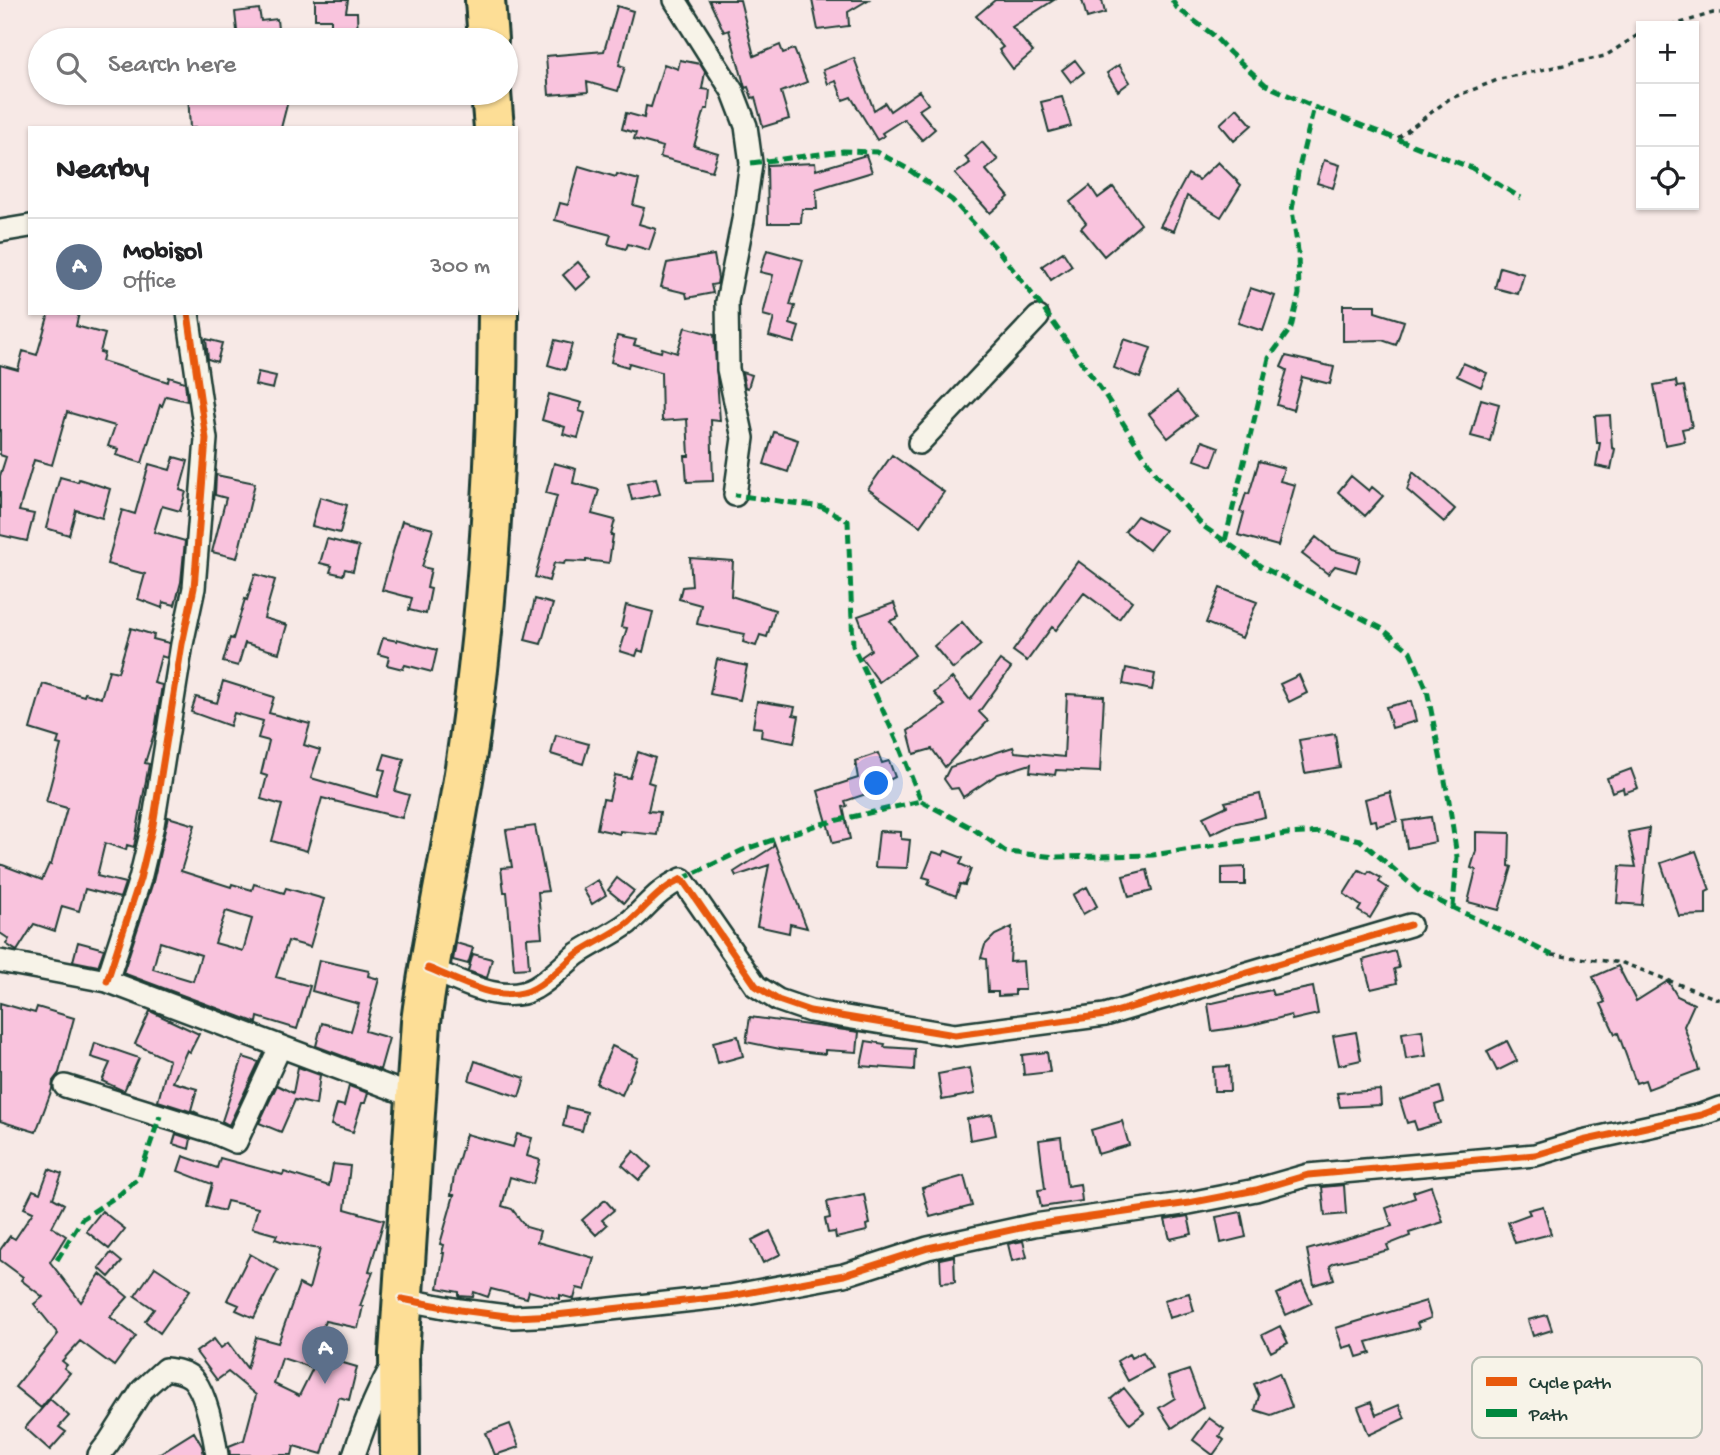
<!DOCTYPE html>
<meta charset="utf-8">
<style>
body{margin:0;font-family:"Gochi Hand",sans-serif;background:#f6f6f6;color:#202124}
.controls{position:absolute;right:21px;top:21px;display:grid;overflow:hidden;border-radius:0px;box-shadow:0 2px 5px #0004}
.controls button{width:63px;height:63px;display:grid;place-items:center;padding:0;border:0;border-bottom:2px solid #e0e0e0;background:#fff;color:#202124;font:35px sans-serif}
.you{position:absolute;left:877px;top:784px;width:24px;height:24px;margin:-18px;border:5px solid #fff;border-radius:50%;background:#1a73e8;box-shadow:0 0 0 10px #1a73e833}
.badge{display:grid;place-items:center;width:46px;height:46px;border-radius:50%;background:#d93025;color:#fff;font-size:23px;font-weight:700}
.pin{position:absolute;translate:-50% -58px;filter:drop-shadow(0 2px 4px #0008)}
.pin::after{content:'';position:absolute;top:37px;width:24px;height:21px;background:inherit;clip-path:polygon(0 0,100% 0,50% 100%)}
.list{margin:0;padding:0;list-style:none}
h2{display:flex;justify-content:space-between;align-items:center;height:91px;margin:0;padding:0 28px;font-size:30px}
h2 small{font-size:23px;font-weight:400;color:#757577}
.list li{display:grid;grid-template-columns:46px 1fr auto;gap:21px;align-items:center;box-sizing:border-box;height:98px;padding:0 28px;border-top:2px solid #e0e0e0}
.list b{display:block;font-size:26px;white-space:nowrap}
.list p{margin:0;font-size:23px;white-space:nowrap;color:#757577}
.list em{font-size:23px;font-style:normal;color:#757577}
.icon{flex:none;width:38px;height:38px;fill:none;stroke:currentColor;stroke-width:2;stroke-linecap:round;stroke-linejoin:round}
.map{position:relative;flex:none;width:1720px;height:1455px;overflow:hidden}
.search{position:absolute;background:#fff;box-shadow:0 2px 5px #0004;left:28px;top:28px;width:490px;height:77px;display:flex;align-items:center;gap:18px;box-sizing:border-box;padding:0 24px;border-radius:38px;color:#757577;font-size:26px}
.panel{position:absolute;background:#fff;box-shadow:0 2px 5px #0004;left:28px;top:126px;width:490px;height:189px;border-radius:0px}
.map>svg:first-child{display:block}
.building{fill:#f9c3dd;stroke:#1f3d34;stroke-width:2;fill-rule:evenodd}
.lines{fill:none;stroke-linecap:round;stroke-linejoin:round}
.street-casing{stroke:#1f3d34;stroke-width:26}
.highway-casing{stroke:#1f3d34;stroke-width:44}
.path{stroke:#1f3d34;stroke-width:3.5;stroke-dasharray:5 5;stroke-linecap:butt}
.street{stroke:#f7f3e8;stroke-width:21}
.highway{stroke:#fdde96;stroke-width:38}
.quiet{stroke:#00873e;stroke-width:5;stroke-dasharray:10 5;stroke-linecap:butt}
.cycleway-casing{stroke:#f7f3e8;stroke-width:11}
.cycleway{stroke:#e8590c;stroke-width:7}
.key{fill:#f7f3e8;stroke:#b6bcb2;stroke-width:2}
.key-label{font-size:19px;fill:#1f3d34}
</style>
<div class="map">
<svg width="1720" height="1455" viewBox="0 0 1720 1455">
<rect width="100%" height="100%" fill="#f7e9e6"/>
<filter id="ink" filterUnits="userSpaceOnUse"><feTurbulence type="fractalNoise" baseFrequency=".0143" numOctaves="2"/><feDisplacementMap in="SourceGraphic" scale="14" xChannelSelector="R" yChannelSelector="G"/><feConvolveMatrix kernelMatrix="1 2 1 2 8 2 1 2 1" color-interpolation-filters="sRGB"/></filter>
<g filter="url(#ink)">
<!-- building -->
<path class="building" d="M315,0H348L346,12H357L358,40H331V19H315Z
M709,0H740L754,56L780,45L783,53L794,49L807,82L781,92L789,119L763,127L755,97L752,98L748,87L745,88L744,84L729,30L724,32Z
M812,0H868L848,12L849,26L818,30Z
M995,0H1054L1012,27L1033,52L1013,69L999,50L1003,47L976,16Z
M1082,0H1102L1105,13L1087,18Z
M617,6L633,11L619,65L625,67L618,91L587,82L588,92L549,95L546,56L604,51Z
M259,9L261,21L277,19L279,40H238L235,12Z
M854,58L874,110L885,103L890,111L919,91L928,104L919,110L935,129L922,140L904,119L882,133L884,136L877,140L851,97L843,100L836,81L828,84L823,70Z
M680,60L700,64L705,72L702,89L710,90L708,109H705L694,146L718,153L712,171L660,157L663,147L634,139L636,133L622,129L626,113L644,118L646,106L651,107L664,64L678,69Z
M1075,60L1084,72L1071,82L1062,70Z
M1119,65L1130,82L1118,91L1107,73Z
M188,93H290L281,128H190Z
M1062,97L1071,126L1049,132L1041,102Z
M1237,108L1252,125L1234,141L1220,124Z
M982,142L998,160L986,170L1009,197L990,213L955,174L970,163L965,157Z
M866,155L872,172L816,189L817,209H802L801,223H768L767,165L815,163L816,170Z
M1324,160L1340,165L1333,188L1317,183Z
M1218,162L1241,185L1221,217L1187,196L1174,231L1160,226L1188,174L1199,180Z
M579,166L616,177L617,174L639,180L633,205L644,208L639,224L656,229L649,250L628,244L626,249L608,244L611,235L555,220L560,203L568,205Z
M1090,186L1098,198L1113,187L1141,224L1104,256L1081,228L1086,223L1070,202Z
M767,250L803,260L790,305L795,306L790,324L799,327L794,343L769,336L774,318L763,315L773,275L760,272Z
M1063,252L1072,266L1051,280L1042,266Z
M714,255L718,278L717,284L711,285L713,293L687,298L686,293L661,287L667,263Z
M578,262L591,277L576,290L563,275Z
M1500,267L1524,274L1518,294L1495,288Z
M1250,288L1275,296L1263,331L1238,323Z
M1343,305H1375V312L1404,321L1396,345L1382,340L1343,341Z
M49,313H79L76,326L105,334L100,352L104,353L102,361L168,382L169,377L185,382L187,401L166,396L162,406L160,405L142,463L116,455L118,449L108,446L115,426L67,412L52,465L34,460L19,511L34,514L27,541L0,535V476L6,457L0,455V365L18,370L23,351L37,355Z
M685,327L714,335L720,421L711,420L713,481L687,482L685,456H689L687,419L662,421L661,372L629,363L628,367L611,362L617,336L636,340L634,345L661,352L662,348L677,353Z
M206,339L222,343L217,362L208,359Z
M1124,339L1151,348L1140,378L1114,368Z
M555,340L572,344L565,370L548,365Z
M1286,356L1334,367L1330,384L1302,377L1293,410L1277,405L1287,370L1281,367Z
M1463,363L1487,373L1481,387L1457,376Z
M258,372L276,376L273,389L255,385Z
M742,372L752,375L748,388L745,387Z
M1676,381L1677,387L1684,386L1692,427L1682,429L1685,441L1665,445L1654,385Z
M1177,392L1196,416L1168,438L1149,414Z
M549,394L582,403L579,411L585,413L578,438L563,434L565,427L542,420Z
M1481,399L1499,404L1490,441L1471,436Z
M1610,415L1612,448L1615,449L1611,469L1596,466L1600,443H1597L1595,416Z
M774,432L798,440L788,472L764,464Z
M1202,441L1219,447L1212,466L1195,460Z
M892,455L944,492L920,526L868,489Z
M174,457L188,461L180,490L186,492L180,511L162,506L154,532L185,541L181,582L175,605L163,602L162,608L138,599L145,574L107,564L122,510L135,514L149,464L170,470Z
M1259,461L1284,468L1280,481L1295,485L1278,546L1238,535L1244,513L1240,512L1246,493L1249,494Z
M554,463L576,469L573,483L599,490L592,514L615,520L611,535H613L609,563L586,560V562L565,561L564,564L554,563L549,581L535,577L557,496L546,493Z
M1413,472L1455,509L1444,522L1407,490Z
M216,475L255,483L237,558L212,552L226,498L215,495Z
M1351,476L1369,491L1372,487L1383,496L1365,516L1338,492Z
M60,477L78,482L79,479L110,489L102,518L76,510L69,535L46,528Z
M656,478L660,494L632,500L628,484Z
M320,497L347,505L340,533L312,526Z
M1137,516L1165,530L1149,550L1125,531Z
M402,521L433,529L422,567L431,569L427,588L431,589L426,614L409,610L412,598L382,590Z
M1316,537L1332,550L1360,558L1356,572L1335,566L1328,574L1302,554Z
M327,539L359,547L353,571L345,569L343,575L330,572L332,566L320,563Z
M690,558L733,561L731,596L775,610L767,637L760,635L756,646L743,642L745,634L697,624L701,605L679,599L682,587L692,586Z
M1078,561L1132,601L1119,619L1084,593L1056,630L1052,627L1027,661L1013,651Z
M255,574L275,580L264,618L287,625L279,653L245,643L238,666L223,662L230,638L233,639L245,599L247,600Z
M1220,588L1257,602L1242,638L1206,623Z
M535,599L553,604L541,644L525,640Z
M894,603L899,617L890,621L915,655L879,682L861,657L871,650L858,616Z
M626,605L653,612L643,652L638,650L636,656L620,651L627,628L621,627Z
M962,622L981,645L953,669L934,646Z
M131,628L154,635L153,639L169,643L167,658L161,656L154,683L162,685L155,730L145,763L149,764L134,847L127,845L126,850L105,843L97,876L125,883L120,898L85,889L79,911L62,906L55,931L34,924L17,951L6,944L9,939L0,933V864L42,880L49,864L51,865L67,808L46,802L61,745L57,744L59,738L30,729L43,684L84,696L85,693L101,698L109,670L118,672Z
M383,638L397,641V639L437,650L432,672L405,665L403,669L387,665L389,657L378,654Z
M717,659L747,666L740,700L710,694Z
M1000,660L1011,668L979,712L988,721L945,767L932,749L914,754L908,731L945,705L934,693L952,678L970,700Z
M1126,668L1155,674L1152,690L1123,684Z
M1299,675L1307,693L1289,702L1280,684Z
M223,681L274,697L269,713L310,724L304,745L320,750L311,778L377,797L385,770L380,769L385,754L404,759L395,791L409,795L402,818L322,798L307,851L272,841L282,805L261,799L267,776L261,774L269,741L258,738L263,721L234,713L230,726L191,712L196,697L217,703Z
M1067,694L1104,696L1100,772L1056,770L1055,775L1030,772L1031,764L998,774L963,797L958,788L951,789L944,779L950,767L1013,747L1015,752L1064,757Z
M757,701L795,707L793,715L799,716L794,743L761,737L762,728L753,727Z
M1411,701L1416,721L1392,728L1386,707Z
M1335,734L1340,767L1305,773L1299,740Z
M556,735L589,744L583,764L551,754Z
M638,752L655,758L648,782L654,784L648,811L660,812L657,835L620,831V834L597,829L603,799L609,800L615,775L630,778Z
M878,753L882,763L889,761L895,777L881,784V789L845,801L847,806L843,807L850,839L833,843L818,791L858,778L855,761Z
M1631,769L1638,788L1624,793L1623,788L1612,792L1607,778Z
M1390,792L1397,821L1377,826L1376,820L1370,821L1365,799Z
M1260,794L1265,817L1232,824L1211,834L1203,817L1227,806L1225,802Z
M168,817L195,825L181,871L231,887L232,884L252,890L254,884L284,893L286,888L324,899L310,947L288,941L276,977L310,986L297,1029L258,1017L257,1023L123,973L153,882ZM226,911L252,919L243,951L215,943ZM160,942L201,955L193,981L153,969Z
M1431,817L1435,842L1407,848L1403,821Z
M535,826L548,891L538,892L542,937L527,938L529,968L514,969L507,892H504L501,868L512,867L506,830Z
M1649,828L1642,905L1617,903L1620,866L1636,867L1628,832Z
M879,831L901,832V839L910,840L907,868L875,867Z
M1476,832L1510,833L1509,866L1512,867L1499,910L1468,902L1476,870L1471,868L1476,851Z
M774,842L781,861L807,928L790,924L789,933L757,926L769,865L736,876L734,872L773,847Z
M945,851L963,858L960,864L971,869L965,885L960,884L956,896L928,885L930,879L923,877L933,852L943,855Z
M1696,851L1710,890L1706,892V915L1679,916L1661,863Z
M1245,867V885H1222V868Z
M1147,870L1152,891L1129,897L1123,876Z
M1359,870L1367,874L1369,871L1381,878L1379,882L1388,888L1370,918L1358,911L1361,906L1344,894Z
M617,878L634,891L624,903L608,890Z
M598,880L606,895L592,904L583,889Z
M1087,887L1097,906L1083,914L1073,895Z
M1012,927L1010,962L1023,961L1025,990H1015V995L998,996V992H988L986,959L981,958L985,945L995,935Z
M78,942L104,949L98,966L73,961Z
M456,943L473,948L468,964L453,960Z
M1395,951L1399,968L1394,969L1397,983L1371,989L1363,960Z
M473,954L492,959L487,978L468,971Z
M319,960L369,971L368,976L379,979L365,1031L389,1038L380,1070L316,1046L322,1023L351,1031L359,1004L312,991Z
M1618,966L1636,1001L1668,981L1677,996L1694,1004L1684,1026L1699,1070L1648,1089L1645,1080L1636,1083L1618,1033L1615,1034L1601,1004L1605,1002L1593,977Z
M1313,987L1318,1014L1292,1020L1291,1015L1248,1026L1212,1031L1208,1004L1271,990L1273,995Z
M0,1003L35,1013L37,1007L74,1018L59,1073L53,1081L52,1089L36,1132L0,1121Z
M150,1011L199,1034L190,1052L187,1050L173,1082L197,1089L191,1110L199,1114L158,1101L169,1060L135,1044Z
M750,1017L859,1032L857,1052L825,1050V1054L780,1049L746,1042Z
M1422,1030L1426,1056L1406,1059L1402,1033Z
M1356,1032L1361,1060L1339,1065L1333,1036Z
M738,1036L743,1056L718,1063L713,1042Z
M866,1041L885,1044L884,1047L915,1049L914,1070L861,1066Z
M1507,1041L1517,1061L1497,1071L1487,1051Z
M95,1043L139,1058L124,1091L102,1081L110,1063L91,1057Z
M612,1046L638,1058L622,1095L596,1083Z
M1047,1052L1050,1072L1024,1075L1022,1055Z
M243,1057L259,1062L229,1125L222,1121Z
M475,1061L525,1078L519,1097L469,1080Z
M1229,1066L1230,1091H1214L1213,1067Z
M298,1067L320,1075L316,1105L295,1100L281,1132L259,1123L277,1085L293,1093Z
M970,1068L975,1094L942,1100L938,1074Z
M349,1086L368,1093L365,1103H362L353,1132L331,1125L337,1104L344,1106Z
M1440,1087L1444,1102L1435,1105L1440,1123L1417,1130L1414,1121L1407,1123L1400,1100Z
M1380,1090L1381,1105L1340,1107L1337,1093Z
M567,1107L587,1112L582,1131L563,1126Z
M992,1114L996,1135L970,1140L967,1119Z
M1122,1121L1129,1145L1098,1154L1091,1130Z
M176,1134L191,1139L189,1149L173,1144Z
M466,1134L513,1147L517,1134L532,1138L527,1156L540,1160L533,1184L510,1177L502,1206L512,1209L526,1227L540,1231L537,1242L594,1258L585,1290L577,1288L574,1299L560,1295V1299L529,1291L527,1298L491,1289L488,1297L474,1292L473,1297L459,1296V1292L438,1288L444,1253H442L444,1245L440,1244L454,1195H451L454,1176Z
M1061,1137L1067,1186L1080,1184L1082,1201L1041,1207L1038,1190L1045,1189L1039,1140Z
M634,1151L651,1167L639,1180L622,1165Z
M183,1156L217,1168L220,1158L283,1175L284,1172L329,1186L333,1164L350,1166L345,1209L384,1220L369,1271L373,1272L360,1306H363L358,1328L325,1321L310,1367L282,1358L274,1384L299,1396L319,1356L357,1367L349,1400L339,1397L322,1454L294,1446L292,1455H230L229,1446L244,1440L256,1395L228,1372L217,1380L196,1352L214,1339L221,1348L228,1343L247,1368L256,1337L278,1343L299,1284L309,1289L320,1249L290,1244L275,1239L277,1235L252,1228L258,1208L227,1201L224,1211L206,1206L212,1184L178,1171Z
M49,1169L62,1174L53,1198L64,1204L52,1227L66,1236L50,1262L81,1302L100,1274L128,1297L110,1317L136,1336L114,1366L80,1341L62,1361L67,1365L64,1368L70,1373L41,1408L15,1387L58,1334L34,1304L43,1297L21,1280L23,1277L0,1260V1250L10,1236L15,1239L33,1212L24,1208L33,1190L40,1193Z
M964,1176L972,1206L930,1217L922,1188Z
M1344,1185L1346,1214L1325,1216L1322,1187Z
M1431,1186L1443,1222L1409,1233L1410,1236L1387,1245L1389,1250L1334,1263L1330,1266L1334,1279L1314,1285L1307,1250L1392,1226L1386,1208L1415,1198L1413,1192Z
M864,1194L870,1224L866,1225L867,1231L836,1238L835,1232L828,1233L825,1219L830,1218L827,1202Z
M605,1200L614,1210L602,1220L607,1225L596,1235L582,1220Z
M1543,1206L1551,1234L1515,1243L1508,1222L1530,1214L1528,1210Z
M102,1211L125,1229L109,1249L86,1231Z
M1241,1212L1246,1237L1221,1243L1216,1217Z
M1188,1216L1192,1234L1170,1239L1165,1220Z
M770,1231L781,1254L763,1263L752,1240Z
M1023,1241L1027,1257L1012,1261L1008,1244Z
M111,1253L122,1262L109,1277L99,1268Z
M250,1254L278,1270L254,1318L236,1310L239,1305L227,1300Z
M954,1256L955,1282L941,1283L940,1259Z
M155,1267L190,1290L160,1333L145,1321L154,1309L135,1296Z
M1302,1282L1312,1303L1286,1315L1277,1294Z
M1189,1293L1194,1311L1169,1318L1164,1300Z
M1426,1301L1431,1318L1417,1323L1419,1328L1367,1342L1371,1353L1357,1357L1353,1345L1343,1348L1336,1328Z
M1547,1315L1552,1330L1533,1336L1528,1320Z
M1280,1326L1288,1343L1271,1352L1262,1335Z
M1143,1352L1152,1368L1128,1381L1117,1361L1129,1354L1131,1358Z
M1189,1370L1203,1407L1172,1428L1159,1408L1175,1398L1168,1377Z
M1279,1373L1292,1407L1271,1415L1255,1410L1259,1396L1254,1384Z
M1124,1388L1144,1413L1130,1424L1111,1399Z
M50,1399L69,1416L59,1427L66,1432L50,1450L25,1428Z
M1371,1402L1376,1415L1399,1405L1405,1418L1369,1435L1358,1407Z
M1209,1418L1224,1429L1219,1436L1224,1440L1213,1455L1193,1440Z
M510,1424L519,1447L495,1455L486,1433Z
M194,1432L202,1446L204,1455H157Z"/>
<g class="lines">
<defs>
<path id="street" d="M675,0L733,92L746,126L751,163L743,220L727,302L728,369L743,438L735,495
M0,231L30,226
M919,443L1038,317
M0,961L107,981L415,1097
M428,968C459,980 503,1007 535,988C551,979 563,965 577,954C593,943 612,935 628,923C648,906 656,891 682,879L756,986L778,1000L810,1011L955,1035L1105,1015L1410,925
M107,981L140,879L153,825L182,644L194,588L206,439L188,313
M65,1086L213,1132L236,1142L280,1047
M402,1299L460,1310L514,1317L556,1315L730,1296L844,1275L928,1248L1034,1225L1189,1203L1256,1190L1308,1175L1535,1155L1582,1141L1701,1115L1720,1108
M99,1455L109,1442L142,1390L165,1369C174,1370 183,1371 191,1377C206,1390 214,1435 217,1455
M354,1455C365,1422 377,1391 395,1361"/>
<path id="highway" d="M485,0L488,40
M491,93L494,128
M400,1455L399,1354L421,1022C432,937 452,852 465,767C488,617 497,465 498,313"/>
</defs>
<!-- street casing -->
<use href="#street" class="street-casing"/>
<!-- highway casing -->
<use href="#highway" class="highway-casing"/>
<!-- path -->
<path class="path" d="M1671,26L1713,13H1720
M1398,138L1449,99L1500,79L1605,56L1641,33
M1552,955L1623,963L1720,1000"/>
<!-- street -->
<use href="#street" class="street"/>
<!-- highway -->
<use href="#highway" class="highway"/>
<!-- quiet -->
<path class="quiet" d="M1172,0L1177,8L1212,34L1230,53L1266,85L1314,107L1472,168L1521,198
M751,163L843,151L877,152L908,169L952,200L997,249L1039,303L1103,392L1156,474L1203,526L1262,567L1381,628L1410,651L1427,690L1449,801L1457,857L1453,907
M1225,541L1269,358L1291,328L1299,294L1298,251L1292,210L1298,172L1314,107
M921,801L972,828L1006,852L1056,857L1153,855L1286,834L1324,832L1360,840L1420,892L1552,955
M682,879L743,850L817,825L921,801L897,741L853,646L848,521L822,507L735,495
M57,1260L82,1219L120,1194L139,1177L160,1116"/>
<defs>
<path id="cycleway" d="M428,968C459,980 503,1007 535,988C551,979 563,965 577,954C593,943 612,935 628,923C648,906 656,891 682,879L756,986L778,1000L810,1011L955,1035L1105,1015L1410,925
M107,981L140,879L153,825L182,644L194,588L206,439L188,313
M402,1299L460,1310L514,1317L556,1315L730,1296L844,1275L928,1248L1034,1225L1189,1203L1256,1190L1308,1175L1535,1155L1582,1141L1701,1115L1720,1108"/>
</defs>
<!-- cycleway casing -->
<use href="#cycleway" class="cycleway-casing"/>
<!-- cycleway -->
<use href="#cycleway" class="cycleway"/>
</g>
</g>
<!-- legend -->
<rect x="1472" y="1357" width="230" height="81" rx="10" class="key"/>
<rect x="1486" y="1377" width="31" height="9" fill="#e8590c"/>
<rect x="1486" y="1409" width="31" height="8" fill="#00873e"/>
<g class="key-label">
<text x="1529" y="1388">Cycle path</text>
<text x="1529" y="1420">Path</text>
</g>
</svg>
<div class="controls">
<button>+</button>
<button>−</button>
<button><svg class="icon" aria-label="locate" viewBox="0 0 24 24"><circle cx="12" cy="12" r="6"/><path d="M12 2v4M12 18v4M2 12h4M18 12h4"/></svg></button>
</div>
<div class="you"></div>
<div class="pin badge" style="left:325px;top:1384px;background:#5c6f8a">A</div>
<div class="search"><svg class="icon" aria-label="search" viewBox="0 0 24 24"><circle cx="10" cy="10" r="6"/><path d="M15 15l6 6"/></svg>Search here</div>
<section class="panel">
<h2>Nearby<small></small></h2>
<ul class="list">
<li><span class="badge" style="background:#5c6f8a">A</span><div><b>Mobisol</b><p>Office</p></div><em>300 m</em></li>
</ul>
</section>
</div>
